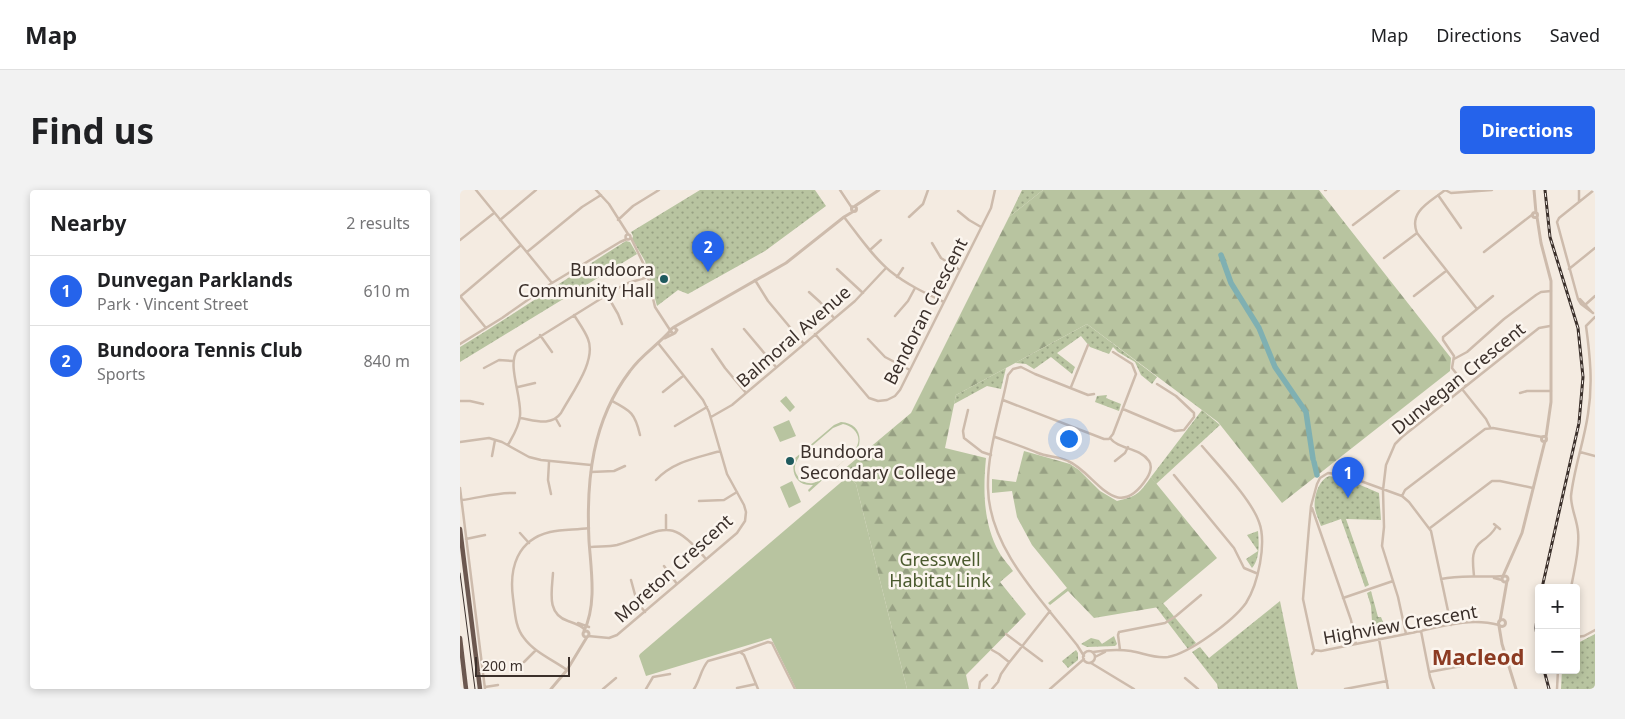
<!DOCTYPE html>
<meta charset="utf-8">
<style>
body{margin:0;font-family:"Noto Sans",sans-serif;background:#f2f2f2;color:#202124}
.controls{position:absolute;right:15px;bottom:15px;display:grid;overflow:hidden;border-radius:5px;box-shadow:0 2px 8px #0003}
.controls button{width:45px;height:45px;display:grid;place-items:center;padding:0;border:0;border-bottom:1px solid #e0e0e0;background:#fff;color:#202124;font:25px sans-serif}
.scale{position:absolute;left:15px;bottom:12px;width:95px;box-sizing:border-box;padding-left:5px;border:2px solid #3b302b;border-top:0;font-size:14px;line-height:18px;white-space:nowrap;color:#3b302b;-webkit-text-stroke:4px #fbf5ee;paint-order:stroke}
.you{position:absolute;left:608px;top:248px;width:18px;height:18px;margin:-12px;border:4px solid #fff;border-radius:50%;background:#1a73e8;box-shadow:0 0 0 8px #1a73e833}
.badge{display:grid;place-items:center;width:32px;height:32px;border-radius:50%;background:#2563eb;color:#fff;font-size:16px;font-weight:700}
.pin{position:absolute;translate:-50% -41px;filter:drop-shadow(0 1px 2px #0008)}
.pin::after{content:'';position:absolute;top:26px;width:18px;height:15px;background:inherit;clip-path:polygon(0 0,100% 0,50% 100%)}
.list{margin:0;padding:0;list-style:none}
h2{display:flex;justify-content:space-between;align-items:center;height:65px;margin:0;padding:0 20px;font-size:21px}
h2 small{font-size:16px;font-weight:400;color:#757577}
.list li{display:grid;grid-template-columns:32px 1fr auto;gap:15px;align-items:center;box-sizing:border-box;height:70px;padding:0 20px;border-top:1px solid #e0e0e0}
.list b{display:block;font-size:19px;white-space:nowrap}
.list p{margin:0;font-size:16px;white-space:nowrap;color:#757577}
.list em{font-size:16px;font-style:normal;color:#757577}
.map{position:relative;flex:none;width:1135px;height:499px;overflow:hidden;border-radius:5px}
header{display:flex;align-items:center;gap:30px;box-sizing:border-box;height:70px;padding:0 25px;background:#fff;border-bottom:1px solid #e0e0e0}
header strong{font-size:24px}
nav{display:flex;gap:28px;margin-inline-start:auto;font-size:18px}
.intro{display:flex;align-items:center;justify-content:space-between;box-sizing:border-box;height:120px;padding:0 30px}
h1{margin:0;font-size:35px}
.button{padding:12px 22px;border-radius:5px;background:#2563eb;color:#fff;font-size:18px;font-weight:700}
main{display:flex;gap:30px;padding:0 30px}
aside{flex:1;background:#fff;border-radius:5px;box-shadow:0 2px 8px #0003}
.map>svg:first-child{display:block}
.grass{fill:#b8c4a0;fill-rule:evenodd}
.forest{fill:url(#forest-firs)}
.park{fill:url(#park-dots)}
.lines{fill:none;stroke-linecap:round;stroke-linejoin:round}
.river{stroke:#7fb0b2;stroke-width:5.5}
.minor{stroke:#cdbbac;stroke-width:2.5}
.tertiary{stroke:#cdbbac;stroke-width:3}
.trunk{stroke:#6c584f;stroke-width:4.5}
.tram{stroke:#3b302b;stroke-width:1}
.rail-casing{stroke:#3b302b;stroke-width:3}
.rail{stroke:#fbf5ee;stroke-width:1;stroke-dasharray:4;stroke-linecap:butt}
.poi-dot{fill:#1f5a5e;stroke:#fbf5ee;stroke-width:2}
.labels{text-anchor:middle;dominant-baseline:central;stroke-width:5;stroke-linejoin:round;paint-order:stroke}
.poi-label{font-size:18px;fill:#3b302b;stroke:#fbf5ee;text-anchor:end}
.street-label{font-size:18px;fill:#3b302b;stroke:#fbf5ee}
.park-label{font-size:18px;fill:#4a5a2e;stroke:#fbf5ee}
.district-label{font-size:22px;font-weight:bold;fill:#8c3b22;stroke:#fbf5ee}
</style>
<header>
<strong>Map</strong>
<nav><a>Map</a><a>Directions</a><a>Saved</a></nav>
</header>
<div class="intro"><h1>Find us</h1><a class="button">Directions</a></div>
<main>
<aside>
<h2>Nearby<small>2 results</small></h2>
<ul class="list">
<li><span class="badge">1</span><div><b>Dunvegan Parklands</b><p>Park · Vincent Street</p></div><em>610 m</em></li>
<li><span class="badge">2</span><div><b>Bundoora Tennis Club</b><p>Sports</p></div><em>840 m</em></li>
</ul>
</aside>
<div class="map">
<svg width="1135" height="499" viewBox="0 0 1135 499">
<defs>
<pattern id="forest-firs" width="22" height="20" patternUnits="userSpaceOnUse" patternTransform="scale(1.25)"><rect width="22" height="20" fill="#b8c4a0"/><path d="M5 1l3.5 6h-7zM16 11l3.5 6h-7z" fill="#97a083"/></pattern>
<pattern id="park-dots" width="8" height="8" patternUnits="userSpaceOnUse" patternTransform="scale(1.25)"><rect width="8" height="8" fill="#b8c4a0"/><path d="M2 2h.1M6 6h.1" fill="none" stroke="#97a083" stroke-width="1.8" stroke-linecap="round"/></pattern>
</defs>
<rect width="100%" height="100%" fill="#f4ebe1"/>
<!-- grass -->
<path class="grass" d="M326,206L335,217L330,222L320,211Z
M329,230L336,246L320,252L313,237Z
M381,232C396,233 403,244 398,258L349,302L348,300L353,295C339,296 331,286 334,272L329,275L328,274L374,235ZM383,234C393,236 402,245 397,256C394,263 361,292 353,293C347,294 340,291 337,285C333,279 335,273 339,267L373,238Z
M386,288H390L396,294L447,499H336L311,448L186,486L179,466L180,464Z
M332,291L341,312L329,318L320,297Z"/>
<!-- forest -->
<path class="forest" d="M583,0H859L991,168L990,181L822,313L758,232L627,134L496,205L485,258L526,268C523,300 523,333 539,362C542,368 549,375 553,381L540,392L566,424L506,485L509,499H447L396,294L390,288L377,285L451,223L549,27Z
M564,261L610,274L619,280L640,301L657,311C677,306 679,304 691,287L757,368L699,417L634,428L608,401L590,415L588,413L607,398L572,355L557,327L552,301L532,303V289L556,292Z"/>
<!-- park -->
<path class="park" d="M240,0H355L366,16L305,61L228,104L218,100L197,116L185,71L172,49L173,46L171,42Z
M562,0H583L549,27Z
M166,51L170,52L177,64L0,172V157C56,123 110,86 166,51Z
M627,134L697,187L692,194L681,185L675,172L658,162L653,157L649,164L630,157L621,146L597,163L615,177L612,184L591,167L574,179L566,174L555,173Z
M546,178L541,199L527,196L494,214L496,205Z
M647,205L646,208L661,214L659,221L635,212L637,206Z
M742,220L760,235L696,294L691,287Z
M869,286L886,289L919,303L921,330L886,329L909,395L905,397L881,329L861,336C859,330 856,325 855,319C853,309 858,290 869,286Z
M798,341C799,353 800,369 792,378L786,369L798,361L787,345Z
M911,401L918,427H921L928,444L913,447L911,416L907,403Z
M820,411L838,499H758L757,494L732,462L740,457L749,468Z
M703,413L736,453L728,459L696,417Z
M1135,444V499H1101L1102,480H1116V454Z
M654,446L657,454L655,456L627,457L621,454L631,448L639,450L642,454Z
M616,460L618,463V470L608,478L602,471Z"/>
<g class="lines">
<!-- river -->
<path class="river" d="M761,65L771,93L799,138L815,177L846,222L853,269
M854,272L857,285"/>
<!-- minor -->
<path class="minor" d="M16,0L92,93
M136,0L149,14L168,44
M380,0L392,18
M865,0H866
M1119,0V11
M978,5L1001,38
M498,21L509,30L521,37
M384,27C398,45 412,66 430,81C446,94 465,103 484,112
M449,27L463,14L468,0
M40,30L76,0
M158,30L173,16L199,0
M893,35L939,0
M165.5 47a2.5 2.5 0 1 1 5 0a2.5 2.5 0 1 1-5 0Z
M171,48L186,79L195,117L210,140
M0,50L34,23
M472,53L481,68L500,80
M410,60L421,50
M67,62L122,17L141,5
M1024,62L1073,24
M924,68L957,43
M377,79L403,103
M1109,79L1135,58
M437,87L443,78
M295,90L308,111L344,154
M349,102L360,112L374,128
M147,105L158,124L162,134
M0,106L26,138
M1,106L61,55
M954,106L986,81
M1120,109L1131,121
M1125,115L1135,106
M1017,119L957,43C948,21 972,11 985,0L991,3L1032,0
M1133,123L1121,114L1118,109L1097,32L1099,28L1134,0
M435,126L448,111L455,98
M284,139L316,177
M355,144L409,208L418,211L427,210L435,206L440,200L531,18L535,0
M80,145L92,162
M408,149L425,167L450,180
M0,154L42,128L92,93L160,52L167,49
M252,159L265,178L286,203
M994,169L1007,162L1044,129L1076,105L1081,102L1091,101
M24,178L39,170L53,171
M1006,196L992,178L994,166L983,150V147L1033,106
M58,197L75,193
M611,197L628,155
M1002,199L1026,229L1030,237
M203,202L223,186
M1060,203L1067,201H1091
M543,210L644,249H649L653,244L676,184L672,174L653,162
M0,211H10L23,214
M152,211C171,221 175,223 180,245
M663,219L715,241L724,240L734,227V223L716,206L697,194
M508,220L503,241L504,248L522,262L531,265
M251,227L272,215L395,111L426,78
M60,228C74,230 91,237 101,223C111,204 137,171 128,149C125,141 119,133 114,125
M96,229L100,236
M215,236L247,217
M535,247C549,252 564,257 578,263C587,267 599,266 608,271C636,283 656,336 687,288C690,283 693,277 689,271C679,257 659,260 650,248
M0,252L29,248L42,252L69,267L81,270L131,275
M48,255C53,246 59,237 60,226C62,207 47,175 57,161L158,98L168,93L188,87
M1120,262L1135,266
M32,266L35,250
M655,271L665,263L668,257
M89,272L88,290L91,304
M131,282L154,281L165,276
M714,285L774,358L784,378L796,383
M196,290C214,271 237,268 260,261
M0,298L25,499
M942,306L945,300L1025,239L1033,238L1082,247
M2,310C19,308 38,302 55,303
M239,311L264,310L277,302
M852,318L891,430L896,454
M1034,334L1040,339
M970,338L1032,291H1040L1073,298
M206,339V325
M60,343L69,353
M6,349L25,345
M130,357C138,356 149,357 157,355C205,341 209,324 246,369
M204,376L217,394
M93,383C92,401 86,424 108,431C114,433 121,435 125,440
M1014,386C1013,373 1010,360 1022,351C1028,347 1032,344 1036,337
M1034,388L1042,390
M981,389C1003,384 1021,388 1043,386
M171,390L177,412L185,422
M1111,398C1114,380 1120,360 1118,342C1117,329 1111,319 1111,306C1114,278 1124,252 1128,224C1133,194 1130,165 1126,136L1135,127
M883,408L933,391
M118,433L129,437
M991,435L971,341L949,312L942,306L884,285L868,283L860,288L857,294L851,316L849,337L843,409L854,460L861,461C891,455 921,449 951,443C980,437 1009,427 1039,435
M961,441L970,487L974,499
M546,444L582,471
M946,444L938,407L922,356L924,337L923,300L926,275L935,254L942,247L1079,138L1090,136
M128,446L149,448L157,445L277,343L285,331L286,322L284,315L267,284L249,222L243,210L198,153
M1116,447L1124,446L1135,440
M919,449L928,499
M532,460L539,464L549,472
M660,460L658,445L659,442L705,433L716,426L741,405
M623 467a6 6 0 1 1 12 0a6 6 0 1 1-12 0Z
M280,462L308,452L312,453L335,499
M633,462C645,460 659,459 671,461C683,463 695,469 708,467C730,463 773,431 786,413C798,394 807,353 799,332C791,309 758,275 742,256
M852,464L855,460
M624,466L617,455C582,410 529,359 528,298C527,261 541,222 548,185L553,179L561,177L575,184L628,205L634,204
M635,467L645,462
M64,472L76,460
M631,473L674,499
M107,480C93,470 74,462 64,448C55,437 55,422 53,408C49,378 57,350 90,342C103,339 116,340 129,338
M969,482L1007,475
M725,488L738,499
M25,497L38,495
M277,498L296,494
M143,499L156,488
M186,499L193,487L210,484
M234,499C240,490 241,479 248,471L280,462L284,465L298,499
M519,499L520,492L527,485
M532,499L538,492L541,484L548,474L590,421
M590,499L624,469
M885,499L927,491
M1097,499L1098,480"/>
<!-- tertiary -->
<path class="tertiary" d="M1074,0L1076,23
M395,16L419,0
M391.5 19a2.5 2.5 0 1 1 5 0a2.5 2.5 0 1 1-5 0Z
M1072.5 25a2.5 2.5 0 1 1 5 0a2.5 2.5 0 1 1-5 0Z
M1077,27L1081,53L1091,91V212L1086,247
M214,137L326,73L384,27L394,21
M205,148L215,143L217,140L214,137L210,140L213,144
M1081.5 249a2.5 2.5 0 1 1 5 0a2.5 2.5 0 1 1-5 0Z
M1042 389a3 3 0 1 1 6 0a3 3 0 1 1-6 0Z
M1043,386L1062,343L1085,251
M1038.5 433a3.5 3.5 0 1 1 7 0a3.5 3.5 0 1 1-7 0Z
M1040,431L1047,391
M1039,436L1042,454L1056,499
M123 444a3 3 0 1 1 6 0a3 3 0 1 1-6 0Z
M124,441C137,414 131,380 129,351C126,290 132,231 170,181C181,165 198,155 210,141
M91,499L107,480L127,447"/>
<!-- trunk -->
<path class="trunk" d="M0,339L20,499
M0,448L6,499"/>
<!-- tram -->
<path class="tram" d="M0,383L15,499"/>
<defs>
<path id="rail" d="M1082,398L1119,233L1123,187L1118,138L1090,47L1085,0
M1079,404L1076,438L1079,466
M1084,480L1089,499"/>
</defs>
<!-- rail casing -->
<use href="#rail" class="rail-casing"/>
<!-- rail -->
<use href="#rail" class="rail"/>
</g>
<!-- markers -->
<g class="poi-dot">
<circle cx="204" cy="89" r="5"/>
<circle cx="330" cy="271" r="5"/>
</g>
<g class="labels">
<!-- poi labels -->
<g class="poi-label">
<text x="194" y="79">Bundoora<tspan x="194" dy="21">Community Hall</tspan></text>
<text x="340" y="261" text-anchor="start">Bundoora<tspan x="340" dy="21">Secondary College</tspan></text>
</g>
<!-- street labels -->
<g class="street-label">
<text transform="translate(465 121) rotate(-63)">Bendoran Crescent</text>
<text transform="translate(333 146) rotate(-41)">Balmoral Avenue</text>
<text transform="translate(998 188) rotate(-39)">Dunvegan Crescent</text>
<text transform="translate(213 378) rotate(-42)">Moreton Crescent</text>
<text transform="translate(940 434) rotate(-10)">Highview Crescent</text>
</g>
<!-- park labels -->
<g class="park-label">
<text x="480" y="369">Gresswell<tspan x="480" dy="21">Habitat Link</tspan></text>
</g>
<!-- district labels -->
<g class="district-label">
<text x="1018" y="466">Macleod</text>
</g>
</g>
</svg>
<div class="controls">
<button>+</button>
<button>−</button>
</div>
<div class="scale">200 m</div>
<div class="you"></div>
<div class="pin badge" style="left:888px;top:308px">1</div>
<div class="pin badge" style="left:248px;top:82px">2</div>
</div>
</main>
